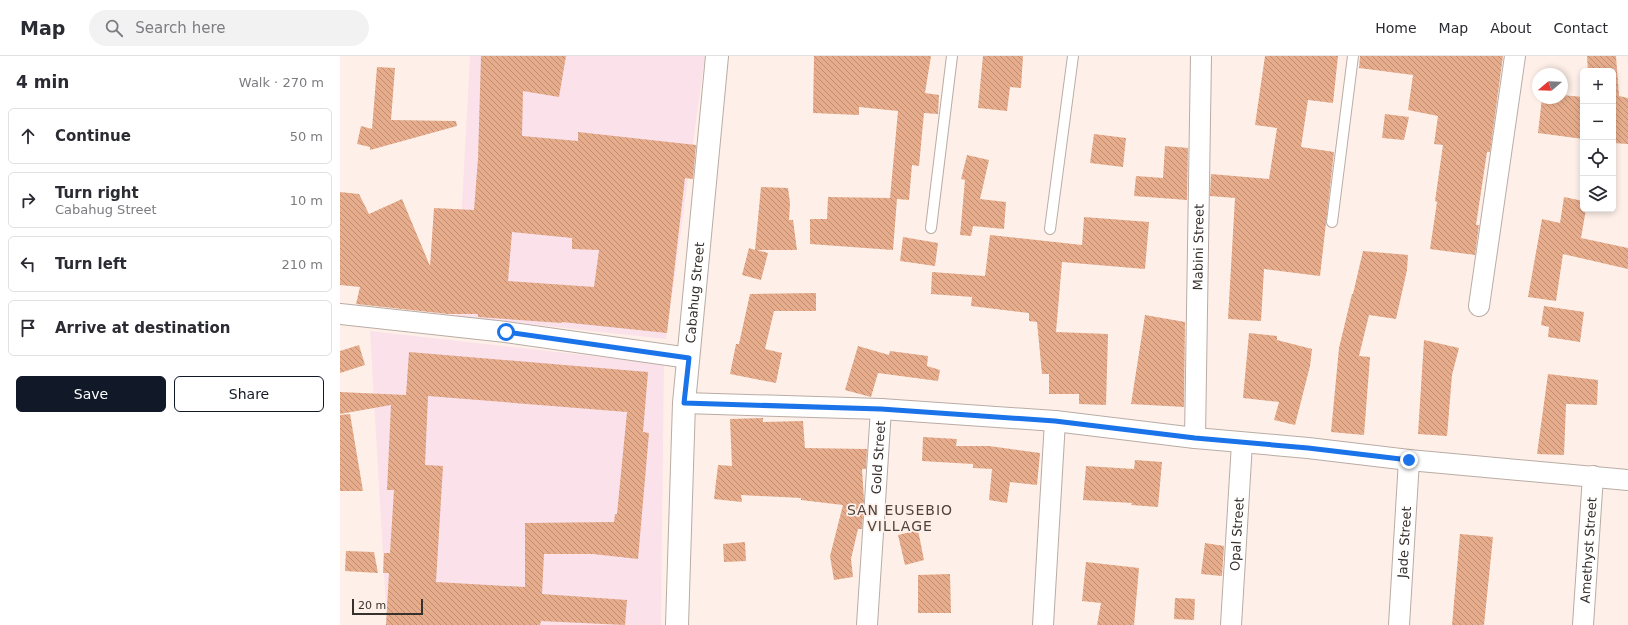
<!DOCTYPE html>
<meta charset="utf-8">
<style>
body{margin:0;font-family:"DejaVu Sans",sans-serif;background:#f2f2f3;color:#2b2b33}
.controls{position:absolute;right:12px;top:12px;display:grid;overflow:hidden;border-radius:6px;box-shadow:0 2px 6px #0003}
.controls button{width:36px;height:36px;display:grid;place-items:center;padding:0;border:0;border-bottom:1px solid #e1e1e2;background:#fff;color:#2b2b33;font:20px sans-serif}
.compass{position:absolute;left:1192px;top:12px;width:36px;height:36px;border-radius:50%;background:#fff;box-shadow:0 2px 6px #0003;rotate:251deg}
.scale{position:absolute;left:12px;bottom:10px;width:71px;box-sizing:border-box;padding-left:4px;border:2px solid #37312e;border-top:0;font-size:11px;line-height:14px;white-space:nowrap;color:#37312e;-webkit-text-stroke:3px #fef0e8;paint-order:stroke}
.stop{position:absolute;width:12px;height:12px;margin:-9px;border:3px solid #1a73e8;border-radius:50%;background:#fff}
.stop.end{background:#1a73e8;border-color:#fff;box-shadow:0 1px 4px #0008}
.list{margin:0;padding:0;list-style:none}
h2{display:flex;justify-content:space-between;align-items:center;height:52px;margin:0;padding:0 16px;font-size:17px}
h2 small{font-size:13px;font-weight:400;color:#7c7c81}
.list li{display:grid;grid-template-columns:26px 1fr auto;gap:12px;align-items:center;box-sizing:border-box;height:56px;margin:0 8px 8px;padding:0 8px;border:1px solid #e1e1e2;border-radius:6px}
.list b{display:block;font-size:15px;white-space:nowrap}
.list p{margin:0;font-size:13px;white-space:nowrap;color:#7c7c81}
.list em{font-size:13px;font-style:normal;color:#7c7c81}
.actions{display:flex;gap:8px;padding:12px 16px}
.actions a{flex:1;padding:9px 0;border:1px solid #111827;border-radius:6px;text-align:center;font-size:14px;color:#111827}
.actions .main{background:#111827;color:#fff}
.icon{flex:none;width:22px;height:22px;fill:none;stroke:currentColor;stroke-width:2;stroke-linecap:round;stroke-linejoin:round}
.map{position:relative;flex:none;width:1288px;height:569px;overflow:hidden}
header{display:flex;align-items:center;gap:24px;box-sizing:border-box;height:56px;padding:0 20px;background:#fff;border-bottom:1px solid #e1e1e2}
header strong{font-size:19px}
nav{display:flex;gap:22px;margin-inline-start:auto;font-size:14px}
.search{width:280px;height:36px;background:#f2f2f3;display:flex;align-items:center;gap:10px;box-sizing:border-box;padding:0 14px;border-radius:22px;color:#7c7c81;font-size:15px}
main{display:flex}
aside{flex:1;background:#fff}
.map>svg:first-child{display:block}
.education{fill:#fbe1ea}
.building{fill:url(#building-back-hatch);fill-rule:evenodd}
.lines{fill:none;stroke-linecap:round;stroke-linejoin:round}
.lane-casing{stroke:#b9aca5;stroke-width:12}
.street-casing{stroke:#b9aca5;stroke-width:22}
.secondary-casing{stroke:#b9aca5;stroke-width:24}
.lane{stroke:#fff;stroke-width:10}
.street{stroke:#fff;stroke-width:20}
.secondary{stroke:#fff;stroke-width:22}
.route{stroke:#1a73e8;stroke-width:5}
.labels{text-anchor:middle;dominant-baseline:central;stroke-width:3.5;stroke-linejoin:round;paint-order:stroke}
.street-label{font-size:13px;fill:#37312e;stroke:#fef0e8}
.neighbourhood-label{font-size:14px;letter-spacing:1px;fill:#4e433d;stroke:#fef0e8}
</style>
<header>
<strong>Map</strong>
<div class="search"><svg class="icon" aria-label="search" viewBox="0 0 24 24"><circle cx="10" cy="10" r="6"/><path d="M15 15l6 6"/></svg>Search here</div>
<nav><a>Home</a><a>Map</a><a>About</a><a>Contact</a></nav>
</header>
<main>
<aside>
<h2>4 min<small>Walk · 270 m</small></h2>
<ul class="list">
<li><svg class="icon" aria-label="ahead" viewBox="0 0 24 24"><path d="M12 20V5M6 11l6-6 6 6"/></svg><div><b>Continue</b></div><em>50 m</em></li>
<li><svg class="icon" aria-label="right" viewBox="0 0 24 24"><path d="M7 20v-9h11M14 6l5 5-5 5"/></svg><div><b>Turn right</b><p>Cabahug Street</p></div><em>10 m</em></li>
<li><svg class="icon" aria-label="left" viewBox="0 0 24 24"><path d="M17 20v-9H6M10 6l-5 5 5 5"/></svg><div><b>Turn left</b></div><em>210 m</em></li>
<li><svg class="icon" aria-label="arrive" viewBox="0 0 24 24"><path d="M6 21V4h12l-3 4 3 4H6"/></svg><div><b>Arrive at destination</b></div></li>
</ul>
<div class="actions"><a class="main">Save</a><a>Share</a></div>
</aside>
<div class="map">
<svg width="1288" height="569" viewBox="0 0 1288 569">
<defs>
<pattern id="building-back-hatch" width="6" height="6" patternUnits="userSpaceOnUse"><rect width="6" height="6" fill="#e6ac8c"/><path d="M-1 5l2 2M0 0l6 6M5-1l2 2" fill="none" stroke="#bb8d73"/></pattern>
</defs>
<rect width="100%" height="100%" fill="#fef0e8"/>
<!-- education -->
<path class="education" d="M130,0H365L326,283L116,260Z
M30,275L324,308L321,569H47Z"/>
<!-- building -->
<path class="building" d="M141,0H226L219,41L183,35L182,80L238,85V76L356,89L353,123L345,122L327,277L222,266V267L138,261V258H108L16,248L20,231L0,229V136L19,138L29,158L62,143L90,210L94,152L134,154L138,103ZM172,176L232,182V193L259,194L254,231L168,225Z
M474,0H591L585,37L599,39L598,58L584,57L579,110L572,109L569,144L557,143L553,194L470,188V163H487L488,141L550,142L558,55L519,51V59L473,57Z
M643,0H683L681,32L670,31L667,55L638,52Z
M925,0H998L993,47L968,44L961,91L994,96L980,220L924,213L921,265L888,263L895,142L870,140L871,118L929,123L937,72L915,69Z
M1020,0H1163L1150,96H1147L1136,169H1139L1135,199L1090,193L1097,146L1095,145L1103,89L1094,88L1098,60L1068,54L1073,19L1019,12Z
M1247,0H1276L1279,40L1288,42V88L1273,87V15H1248Z
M37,11L55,12L51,64L116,65L117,70L30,94V91L17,88L21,70L32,73Z
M1222,39L1243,41V83L1198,77L1202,42H1222Z
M1045,58L1069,61L1064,84L1042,82Z
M754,78L786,82L783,111L750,107Z
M825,90L848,92L847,144L794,140L796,120L823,122Z
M627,99L649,104L640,143L666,146L664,173L633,170L631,180L620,179L625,124L621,123Z
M421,131L448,132L450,147L449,164H453L457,194H417L428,197L421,224L402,219L409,192L415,194Z
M1224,141L1243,145V153H1246L1241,182L1288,192V213L1223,198L1216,245L1188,241L1202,163L1220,167Z
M744,161L809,166L805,213L722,206L716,276L768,278L766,349L739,348V338H709V318H702L697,266L689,265V257L631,250L632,241L591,238L592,216L645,220L650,179L742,189Z
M563,181L598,187L595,210L560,205Z
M1023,195L1068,199L1067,214L1056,263L1029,259L1019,300L1030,301L1024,379L991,376L999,292L1012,238H1013Z
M476,237V255H434L425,293L442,297L436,327L390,318L396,288H399L410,238Z
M1204,250L1244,256L1240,286L1208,281L1209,271L1201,269Z
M805,259L845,266L844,351L791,348Z
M909,277L937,280V284L972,293L970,310L955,369L934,364L939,346L903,342Z
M1084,284L1119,292L1112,319L1107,380L1078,378Z
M19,289L25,309L0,317V295Z
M518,290L549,299L550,295L588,300L587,310L600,314L598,325L538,317L531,341L505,334Z
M69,296L308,316L303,376L309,377L298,503L253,498H204L202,538L287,544L285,569L201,565L200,569H46L49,517H43L44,497H50L54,434H47L51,349L0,358V336L66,339ZM88,340L287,356L277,458H275L274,466L185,467V531L96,526L103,410L85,409Z
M1208,318L1258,324L1257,349L1226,348L1224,399L1197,398Z
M10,358L23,435H0V359Z
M423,362V366L463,365L465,392L527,393L526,413H522L524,444L522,473H518L511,503L513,521L494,524L490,500L503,449L461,444V442L401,439L402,446L374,443L378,409L392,410L390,363Z
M583,381L617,383L616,390H649L700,397L697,429L670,426L667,447L649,444L652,413L633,412V408L582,405Z
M795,404L822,406L818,451L791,449L792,447L743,444L746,410L794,413Z
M578,474L584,504L565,509L558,479Z
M1120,478L1153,481L1144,569H1112Z
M405,486L406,505L384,506L383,488Z
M865,487L884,490L882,520L861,518Z
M6,495L34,496L38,517L5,515Z
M746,506L799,512L794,569H757L761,547L742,545Z
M610,518L611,557H578V519Z
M835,542L855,543L854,564L834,563Z"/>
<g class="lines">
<defs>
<path id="lane" d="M992,166L1013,0
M591,172L612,0
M710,173L733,0"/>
<g id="street">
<path d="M1139,250L1175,0"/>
<path d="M0,258L166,276L349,302"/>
<path d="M344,347L541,353L715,365L855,382L968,392L1069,404L1288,424"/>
<path id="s1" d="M855,382L861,0"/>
<path id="s2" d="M527,569L541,353"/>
<path d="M703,569L715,365"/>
<path id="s3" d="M891,569L902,387"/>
<path id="s4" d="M1059,569L1069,404"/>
<path id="s5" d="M1243,569L1253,420"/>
</g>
<g id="secondary">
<path id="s6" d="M337,569L344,347L377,0"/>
</g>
</defs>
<!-- lane casing -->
<use href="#lane" class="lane-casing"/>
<!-- street casing -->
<use href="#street" class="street-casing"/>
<!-- secondary casing -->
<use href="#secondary" class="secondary-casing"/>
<!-- lane -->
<use href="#lane" class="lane"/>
<!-- street -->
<use href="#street" class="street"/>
<!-- secondary -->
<use href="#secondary" class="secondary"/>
</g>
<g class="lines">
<!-- route -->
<path class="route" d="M166,276L349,302L344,347L541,353L715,365L855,382L968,392L1069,404"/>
</g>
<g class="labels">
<!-- street labels -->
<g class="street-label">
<text stroke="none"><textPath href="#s1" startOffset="191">Mabini Street</textPath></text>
<text stroke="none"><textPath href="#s6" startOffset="333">Cabahug Street</textPath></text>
<text stroke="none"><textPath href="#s2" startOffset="168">Gold Street</textPath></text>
<text stroke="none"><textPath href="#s3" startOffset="91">Opal Street</textPath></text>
<text stroke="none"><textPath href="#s4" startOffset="83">Jade Street</textPath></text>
<text stroke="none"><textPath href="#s5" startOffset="75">Amethyst Street</textPath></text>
</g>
<!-- neighbourhood labels -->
<g class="neighbourhood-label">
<text x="560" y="454">SAN EUSEBIO<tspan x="560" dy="16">VILLAGE</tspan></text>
</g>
</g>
</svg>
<div class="controls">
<button>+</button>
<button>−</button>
<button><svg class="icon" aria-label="locate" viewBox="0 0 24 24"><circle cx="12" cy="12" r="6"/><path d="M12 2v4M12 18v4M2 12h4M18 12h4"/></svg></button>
<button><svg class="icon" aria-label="layers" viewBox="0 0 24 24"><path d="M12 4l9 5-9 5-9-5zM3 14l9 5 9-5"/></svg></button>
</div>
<svg class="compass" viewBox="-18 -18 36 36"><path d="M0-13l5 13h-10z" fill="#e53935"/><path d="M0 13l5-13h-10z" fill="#7c7c81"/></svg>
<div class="scale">20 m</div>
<div class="stop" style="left:166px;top:276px"></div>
<div class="stop end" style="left:1069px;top:404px"></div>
</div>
</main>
